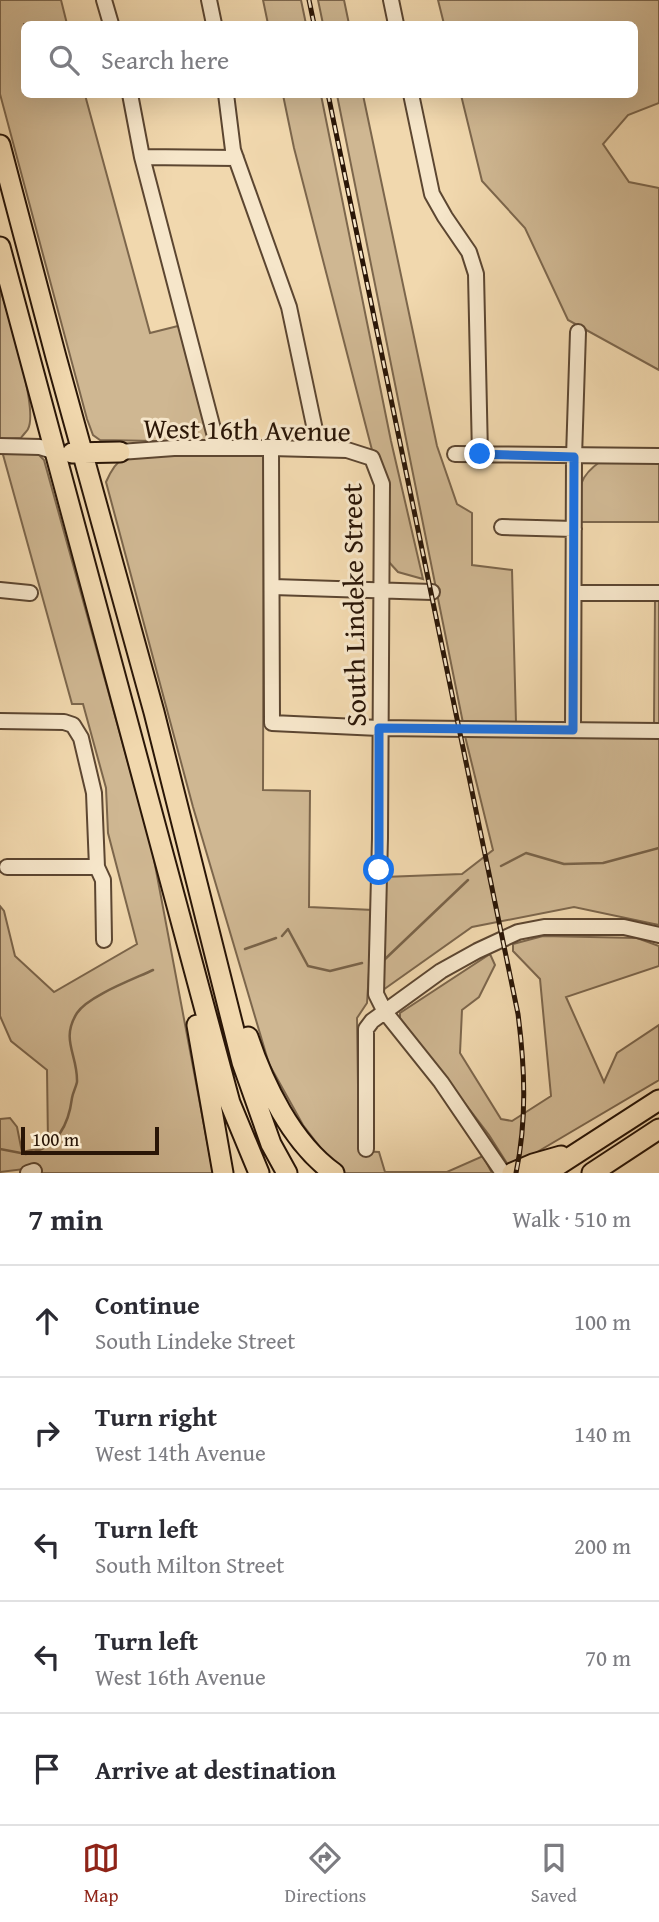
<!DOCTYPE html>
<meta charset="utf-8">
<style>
body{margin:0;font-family:"Gentium Book Plus",serif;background:#f7f7f7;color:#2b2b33}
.scale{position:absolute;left:21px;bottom:18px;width:138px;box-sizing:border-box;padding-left:7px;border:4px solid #2a1607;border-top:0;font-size:19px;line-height:24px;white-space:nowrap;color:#2a1607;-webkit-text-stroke:5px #f6e6ca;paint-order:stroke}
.stop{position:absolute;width:21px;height:21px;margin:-16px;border:5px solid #1a73e8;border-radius:50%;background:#fff}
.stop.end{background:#1a73e8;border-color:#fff;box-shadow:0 2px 7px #0008}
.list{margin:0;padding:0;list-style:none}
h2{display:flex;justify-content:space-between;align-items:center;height:91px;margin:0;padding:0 28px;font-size:30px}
h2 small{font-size:23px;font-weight:400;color:#7c7c81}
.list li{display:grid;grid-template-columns:46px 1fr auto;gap:21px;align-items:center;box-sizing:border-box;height:112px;padding:0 28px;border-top:2px solid #e1e1e2}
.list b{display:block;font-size:26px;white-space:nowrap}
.list p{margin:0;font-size:23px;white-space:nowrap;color:#7c7c81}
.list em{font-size:23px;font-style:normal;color:#7c7c81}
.icon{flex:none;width:38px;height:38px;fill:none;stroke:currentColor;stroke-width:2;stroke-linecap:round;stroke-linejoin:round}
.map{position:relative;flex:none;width:659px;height:1173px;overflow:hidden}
.search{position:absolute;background:#fff;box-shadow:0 7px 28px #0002;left:21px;right:21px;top:21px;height:77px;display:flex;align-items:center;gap:18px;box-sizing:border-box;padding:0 24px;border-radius:10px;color:#7c7c81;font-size:26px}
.sheet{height:651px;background:#fff}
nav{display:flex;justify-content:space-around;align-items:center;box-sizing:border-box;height:98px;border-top:2px solid #e1e1e2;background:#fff;font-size:19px;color:#7c7c81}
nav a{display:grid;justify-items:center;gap:4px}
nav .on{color:#8f2418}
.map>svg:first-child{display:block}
.green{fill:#cfb792;stroke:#7c664c;stroke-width:2}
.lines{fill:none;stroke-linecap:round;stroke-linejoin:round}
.stream{stroke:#796349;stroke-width:2.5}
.minor-casing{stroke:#5c4631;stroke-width:18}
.highway-casing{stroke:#2a1607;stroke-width:23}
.minor{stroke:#f6e6ca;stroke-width:14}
.highway{stroke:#f1d8ae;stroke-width:19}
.rail-casing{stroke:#2a1607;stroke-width:5}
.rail{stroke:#f6e6ca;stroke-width:2.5;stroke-dasharray:8;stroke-linecap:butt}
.route{stroke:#1a73e8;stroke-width:9}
.labels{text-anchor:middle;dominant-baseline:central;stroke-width:6;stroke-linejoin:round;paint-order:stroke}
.street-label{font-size:28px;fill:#2a1607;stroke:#f6e6ca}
</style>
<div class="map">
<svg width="659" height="1173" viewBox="0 0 659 1173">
<rect width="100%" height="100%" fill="#f1d8ae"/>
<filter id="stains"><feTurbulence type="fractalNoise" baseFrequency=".00286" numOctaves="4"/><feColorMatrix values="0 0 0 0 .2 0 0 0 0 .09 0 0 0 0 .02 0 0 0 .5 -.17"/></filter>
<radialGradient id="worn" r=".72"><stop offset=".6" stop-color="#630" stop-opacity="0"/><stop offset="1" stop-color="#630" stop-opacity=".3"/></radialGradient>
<!-- green -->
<path class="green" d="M0,0H61L67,24H24V94L85,95L150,333L182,325L213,442L100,440L93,435L87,419L0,94Z
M263,0H301L306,24H268Z
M318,0H344L349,24H323Z
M438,0H659V103L628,115L603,144L629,182L659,188V370L568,320L525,228L482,181L461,95L634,94V24H444Z
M283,95H321L391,441L423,579L398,572L388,561L389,491L376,452L372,450L294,148Z
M337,95H363L437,446L457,504L472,513V565L512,570L516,723H463Z
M0,288C7,313 39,409 28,429C28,430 21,437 21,438L0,439Z
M2,451L37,453L44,460L152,849L213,1173H41L40,1167L0,1172V1119L10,1118L17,1127L22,1152L41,1148L48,1143L47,1070L11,1041L0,1016V906L4,911L15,956L54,992L137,944L108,833L106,788L83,704H72Z
M168,455L264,456L263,790L310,791L309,907L373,910L367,1003L357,1018L359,1151L379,1152L385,1172H447L483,1156L492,1173H345L336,1168L303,1125L269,1064L193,807L106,482C121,447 134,456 168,455Z
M601,461H659V522H581C580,491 574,480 601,461Z
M655,600H659V723H654Z
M465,736L659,737V925L574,907L472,927L383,990L378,942L384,877L462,874L493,850Z
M543,936L637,938L659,946V966L566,997L604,1082L617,1053L659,1025V1080L510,1168L489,1135L400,1018V1013L490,954L495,965L479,997L462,1010L460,1053L501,1119L512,1121L551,1096L540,979L513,951V944Z"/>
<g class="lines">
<!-- stream -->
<path class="stream" d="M501,866L526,853L564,864L603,863L659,848
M282,936L288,929L308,966L330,971L362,963
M245,949L276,938
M383,961L468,880
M0,1149L26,1154
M34,1152C60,1144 69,1122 72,1098C73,1092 76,1087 77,1082C78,1055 60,1040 77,1013C88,996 134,979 153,970"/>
<defs>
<path id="minor" d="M104,0L111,24
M209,0L214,24
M391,0L396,24
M130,94L142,157L218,448
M226,94L233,150L289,307L319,449
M411,94L432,194L445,217L469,252L476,274L480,455
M142,157L236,158
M0,446L40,447L56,452
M271,448L272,723L379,728L659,731
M120,452L174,448H271L347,450L372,458L382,484L380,838L376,994L385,1012L441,1082L503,1173
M455,454L659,456
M502,527L574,529
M273,587L432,592
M0,590L30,593
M574,593H659
M0,721L64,722L73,725L81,738L94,793L97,867L103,880L104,940
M573,730L574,457L578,332
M7,867H97
M366,1149V1029L372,1021L441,971L477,951L518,932L544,927H624L659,935
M28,1173L34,1171"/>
<path id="highway" d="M0,145L56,357L154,712L242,1062L271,1144L287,1173
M0,247L230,1103L259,1173
M72,453L120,452
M197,1025L223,1173
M248,1037C264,1085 292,1143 334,1173
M512,1173L533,1164L561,1156
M546,1173L659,1100
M592,1173L659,1129"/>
</defs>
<!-- minor casing -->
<use href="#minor" class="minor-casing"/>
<!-- highway casing -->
<use href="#highway" class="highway-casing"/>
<!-- minor -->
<use href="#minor" class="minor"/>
<!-- highway -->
<use href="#highway" class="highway"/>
<defs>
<path id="rail" d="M309,0L314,24
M328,94L518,1014C525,1068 527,1120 516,1173"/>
</defs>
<!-- rail casing -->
<use href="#rail" class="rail-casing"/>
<!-- rail -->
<use href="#rail" class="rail"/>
</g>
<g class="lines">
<!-- route -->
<path class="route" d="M379,870V728L573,730L574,457L480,454"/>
</g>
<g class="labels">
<!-- street labels -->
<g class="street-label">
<text transform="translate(247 429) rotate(1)">West 16th Avenue</text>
<text transform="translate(353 605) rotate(-91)">South Lindeke Street</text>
</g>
</g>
<rect width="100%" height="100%" filter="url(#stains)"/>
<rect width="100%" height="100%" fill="url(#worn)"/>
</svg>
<div class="scale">100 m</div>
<div class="stop" style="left:379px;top:870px"></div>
<div class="stop end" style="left:480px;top:454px"></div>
<div class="search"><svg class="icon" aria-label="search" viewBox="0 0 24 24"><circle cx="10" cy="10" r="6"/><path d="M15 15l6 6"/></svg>Search here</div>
</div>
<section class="sheet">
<h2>7 min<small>Walk · 510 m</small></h2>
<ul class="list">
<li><svg class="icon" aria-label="ahead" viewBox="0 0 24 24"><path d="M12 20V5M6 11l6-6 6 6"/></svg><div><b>Continue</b><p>South Lindeke Street</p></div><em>100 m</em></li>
<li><svg class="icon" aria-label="right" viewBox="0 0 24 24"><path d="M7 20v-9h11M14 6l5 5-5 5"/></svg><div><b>Turn right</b><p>West 14th Avenue</p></div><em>140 m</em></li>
<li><svg class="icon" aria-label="left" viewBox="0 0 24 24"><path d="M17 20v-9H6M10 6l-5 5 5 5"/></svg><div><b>Turn left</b><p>South Milton Street</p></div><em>200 m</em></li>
<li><svg class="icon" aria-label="left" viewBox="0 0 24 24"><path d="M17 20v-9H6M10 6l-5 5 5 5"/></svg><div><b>Turn left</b><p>West 16th Avenue</p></div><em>70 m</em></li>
<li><svg class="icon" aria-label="arrive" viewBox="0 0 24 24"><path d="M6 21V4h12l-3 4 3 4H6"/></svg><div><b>Arrive at destination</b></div></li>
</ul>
</section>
<nav>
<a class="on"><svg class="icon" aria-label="map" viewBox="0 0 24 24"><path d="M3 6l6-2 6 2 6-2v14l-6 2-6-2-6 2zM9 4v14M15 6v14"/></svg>Map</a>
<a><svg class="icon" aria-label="directions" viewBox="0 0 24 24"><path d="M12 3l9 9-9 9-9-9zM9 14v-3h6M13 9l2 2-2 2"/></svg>Directions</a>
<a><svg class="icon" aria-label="saved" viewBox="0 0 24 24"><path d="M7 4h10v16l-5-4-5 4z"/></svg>Saved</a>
</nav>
